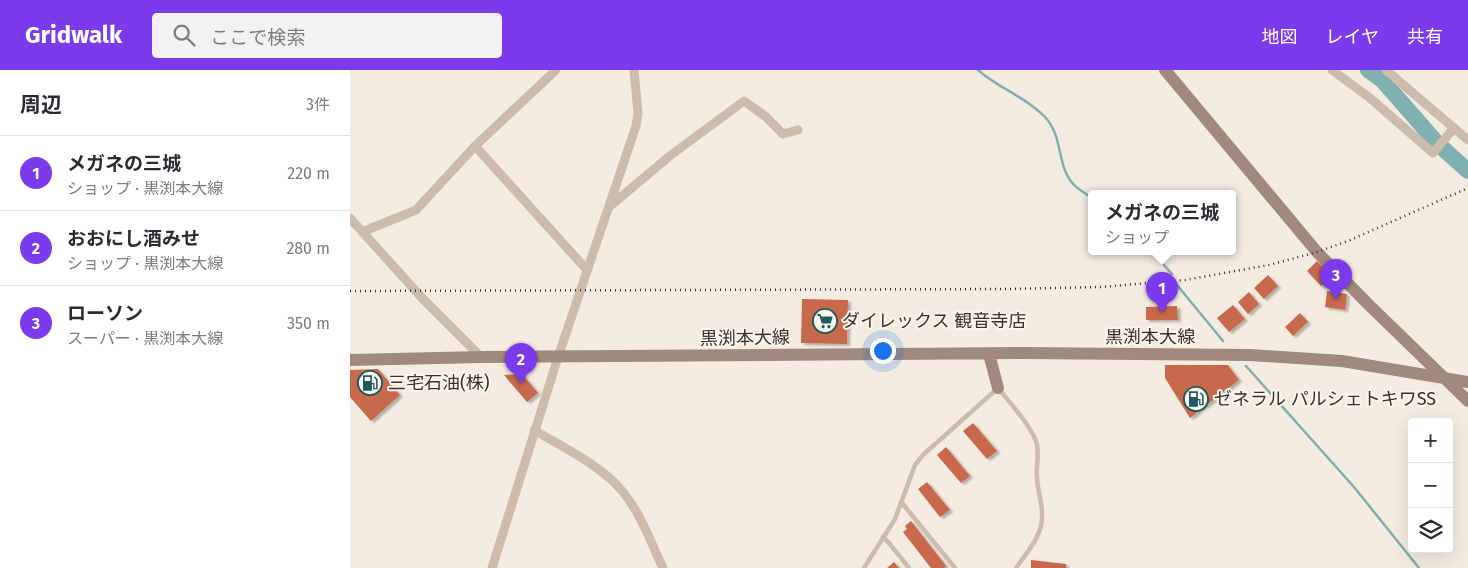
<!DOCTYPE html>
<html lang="ja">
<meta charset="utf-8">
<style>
body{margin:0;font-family:"Fira Sans","Noto Sans JP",sans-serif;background:#f2f2f3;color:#2b2b33}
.controls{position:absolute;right:15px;bottom:15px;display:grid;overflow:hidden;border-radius:5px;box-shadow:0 5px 20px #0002}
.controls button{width:45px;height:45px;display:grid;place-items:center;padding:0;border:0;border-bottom:1px solid #e1e1e2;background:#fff;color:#2b2b33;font:25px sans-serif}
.you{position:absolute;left:532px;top:280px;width:18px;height:18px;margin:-12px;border:4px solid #fff;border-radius:50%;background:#1a73e8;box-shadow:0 0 0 8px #1a73e833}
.badge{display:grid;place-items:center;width:32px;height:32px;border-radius:50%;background:#7c3aed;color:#fff;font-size:16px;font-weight:700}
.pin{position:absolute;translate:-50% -41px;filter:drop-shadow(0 1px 2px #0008)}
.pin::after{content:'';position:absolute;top:26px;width:18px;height:15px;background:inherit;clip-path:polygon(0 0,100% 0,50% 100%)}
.popup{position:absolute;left:738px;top:120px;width:148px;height:65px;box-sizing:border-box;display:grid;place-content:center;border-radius:5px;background:#fff;filter:drop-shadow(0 1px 4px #0005);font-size:16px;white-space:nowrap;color:#7c7c81}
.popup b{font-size:19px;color:#2b2b33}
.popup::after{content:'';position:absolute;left:50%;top:100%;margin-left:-10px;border:10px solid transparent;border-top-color:#fff}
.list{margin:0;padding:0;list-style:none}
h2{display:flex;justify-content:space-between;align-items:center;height:65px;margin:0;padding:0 20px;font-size:21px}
h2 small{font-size:16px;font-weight:400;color:#7c7c81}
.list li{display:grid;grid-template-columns:32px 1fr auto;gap:15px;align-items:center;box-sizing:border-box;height:75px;padding:0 20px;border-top:1px solid #e1e1e2}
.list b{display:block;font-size:19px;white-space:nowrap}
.list p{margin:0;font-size:16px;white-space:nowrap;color:#7c7c81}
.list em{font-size:16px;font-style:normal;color:#7c7c81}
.icon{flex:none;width:28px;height:28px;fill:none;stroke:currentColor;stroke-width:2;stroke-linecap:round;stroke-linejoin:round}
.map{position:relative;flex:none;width:1118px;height:498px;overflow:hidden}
header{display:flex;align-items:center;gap:30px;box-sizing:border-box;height:70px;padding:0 25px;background:#7c3aed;color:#fff}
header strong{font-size:24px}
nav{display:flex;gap:28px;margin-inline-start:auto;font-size:18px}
.search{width:350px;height:45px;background:#f2f2f3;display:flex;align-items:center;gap:12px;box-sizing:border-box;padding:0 18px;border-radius:5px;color:#7c7c81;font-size:19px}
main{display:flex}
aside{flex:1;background:#fff}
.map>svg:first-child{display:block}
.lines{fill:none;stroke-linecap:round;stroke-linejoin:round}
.stream{stroke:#7fb0b2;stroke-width:2.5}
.river{stroke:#7fb0b2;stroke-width:16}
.building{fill:#c8694b;filter:url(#shadow)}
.lane{stroke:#cdbbac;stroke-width:4.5}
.street{stroke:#cdbbac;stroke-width:9}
.secondary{stroke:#a18a7d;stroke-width:12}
.rail{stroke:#3b302b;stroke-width:2.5;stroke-dasharray:1 4;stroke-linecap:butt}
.labels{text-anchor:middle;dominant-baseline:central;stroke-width:4;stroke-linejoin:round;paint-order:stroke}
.poi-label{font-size:18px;fill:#3b302b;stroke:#fbf5ee;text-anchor:start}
.street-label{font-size:18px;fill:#3b302b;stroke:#fbf5ee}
</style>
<header>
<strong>Gridwalk</strong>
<div class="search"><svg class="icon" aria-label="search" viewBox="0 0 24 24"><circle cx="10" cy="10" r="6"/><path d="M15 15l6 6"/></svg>ここで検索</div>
<nav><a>地図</a><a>レイヤ</a><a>共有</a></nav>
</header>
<main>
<aside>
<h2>周辺<small>3件</small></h2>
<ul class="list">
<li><span class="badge">1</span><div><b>メガネの三城</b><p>ショップ · 黒渕本大線</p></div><em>220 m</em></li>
<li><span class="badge">2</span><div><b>おおにし酒みせ</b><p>ショップ · 黒渕本大線</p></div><em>280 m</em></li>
<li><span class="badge">3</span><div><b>ローソン</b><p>スーパー · 黒渕本大線</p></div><em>350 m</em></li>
</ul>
</aside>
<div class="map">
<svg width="1118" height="498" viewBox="0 0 1118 498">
<defs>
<filter id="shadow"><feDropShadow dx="3" dy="2" stdDeviation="1" flood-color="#0004"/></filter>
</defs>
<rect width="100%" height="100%" fill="#f4ebe1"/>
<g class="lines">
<!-- stream -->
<path class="stream" d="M628,0C648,18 676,27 695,47C711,64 708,88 717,105C722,116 732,121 742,128
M802,182L822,204
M827,215L873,271
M896,296L1004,417L1069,498"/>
<!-- river -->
<path class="river" d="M1018,0L1032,10L1088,74L1118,101"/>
</g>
<!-- building -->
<path class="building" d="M967,191L981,206L971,216L957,201Z
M918,205L928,216L914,229L904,218Z
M977,221L997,224L995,240L975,237Z
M899,222L909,234L898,244L888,232Z
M452,229L498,230L497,274L451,273Z
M883,235L895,249L879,262L867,248Z
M827,236L828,250H796V237Z
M950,243L958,252L943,266L935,257Z
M815,295H878L889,310L840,348L815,308Z
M28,299L50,325L21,351L0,327V300Z
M172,304L188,323L177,332L154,305Z
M623,353L647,381L637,389L613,361Z
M596,377L620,406L611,413L587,385Z
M577,412L600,440L590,447L568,419Z
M561,451L596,496L594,498H581L553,462L557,459L555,456Z
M681,490L716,494V498H681Z
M544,492L549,498H537Z"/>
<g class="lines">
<!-- lane -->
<path class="lane" d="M552,433L605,498
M533,467L539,473L559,498
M514,498L545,449L565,395L573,385L648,318C661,334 678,352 686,371C690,382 686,394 687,406C687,420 693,434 692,447C692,467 676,483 666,498"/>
<!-- street -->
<path class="street" d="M982,0L1020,28L1083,83L1104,58
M1036,0L1118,70
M125,76L237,200
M260,136L321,85L394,31L415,46L433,64L448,60
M0,148L72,228L131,287
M12,162L66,140L125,76L206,0
M184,360C214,378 251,395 273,422C291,444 301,473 313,498
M142,498L208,287L286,56L288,43L284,0"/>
<!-- secondary -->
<path class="secondary" d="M815,0L967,182L1019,235L1118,331
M639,284L648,318
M0,290L131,287L673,283L900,285L992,291L1118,312"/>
<!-- rail -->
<path class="rail" d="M0,221L656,219L751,217L835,210L919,195L967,182L998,171L1118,118"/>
</g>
<!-- icons -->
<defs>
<symbol id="supermarket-ring" viewBox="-11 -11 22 22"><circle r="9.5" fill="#fbf5ee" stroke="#1f5a5e" stroke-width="1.5"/><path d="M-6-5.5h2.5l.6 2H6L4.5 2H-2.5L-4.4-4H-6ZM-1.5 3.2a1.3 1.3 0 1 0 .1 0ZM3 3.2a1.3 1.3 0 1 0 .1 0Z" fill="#1f5a5e"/></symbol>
<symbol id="fuel-ring" viewBox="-11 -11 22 22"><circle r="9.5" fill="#fbf5ee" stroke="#1f5a5e" stroke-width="1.5"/><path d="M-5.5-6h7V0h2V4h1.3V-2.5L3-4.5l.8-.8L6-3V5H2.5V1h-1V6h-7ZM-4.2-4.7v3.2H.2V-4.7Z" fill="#1f5a5e"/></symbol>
</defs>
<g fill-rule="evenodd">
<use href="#supermarket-ring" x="461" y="237" width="28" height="28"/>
<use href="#fuel-ring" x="6" y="299" width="28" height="28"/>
<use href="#fuel-ring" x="832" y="315" width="28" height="28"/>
</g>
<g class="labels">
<!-- poi labels -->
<g class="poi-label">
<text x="492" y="251">ダイレックス 観音寺店</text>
<text x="38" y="313">三宅石油(株)</text>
<text x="864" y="329">ゼネラル パルシェトキワSS</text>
</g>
<!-- street labels -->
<g class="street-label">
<text x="800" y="267">黒渕本大線</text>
<text transform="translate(395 268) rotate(-1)">黒渕本大線</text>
</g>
</g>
</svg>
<div class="controls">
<button>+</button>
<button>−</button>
<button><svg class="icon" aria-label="layers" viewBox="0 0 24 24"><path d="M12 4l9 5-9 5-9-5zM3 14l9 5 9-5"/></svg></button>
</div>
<div class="you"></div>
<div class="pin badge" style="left:812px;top:243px">1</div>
<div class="popup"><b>メガネの三城</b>ショップ</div>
<div class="pin badge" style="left:171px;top:314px">2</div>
<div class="pin badge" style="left:986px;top:230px">3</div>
</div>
</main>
